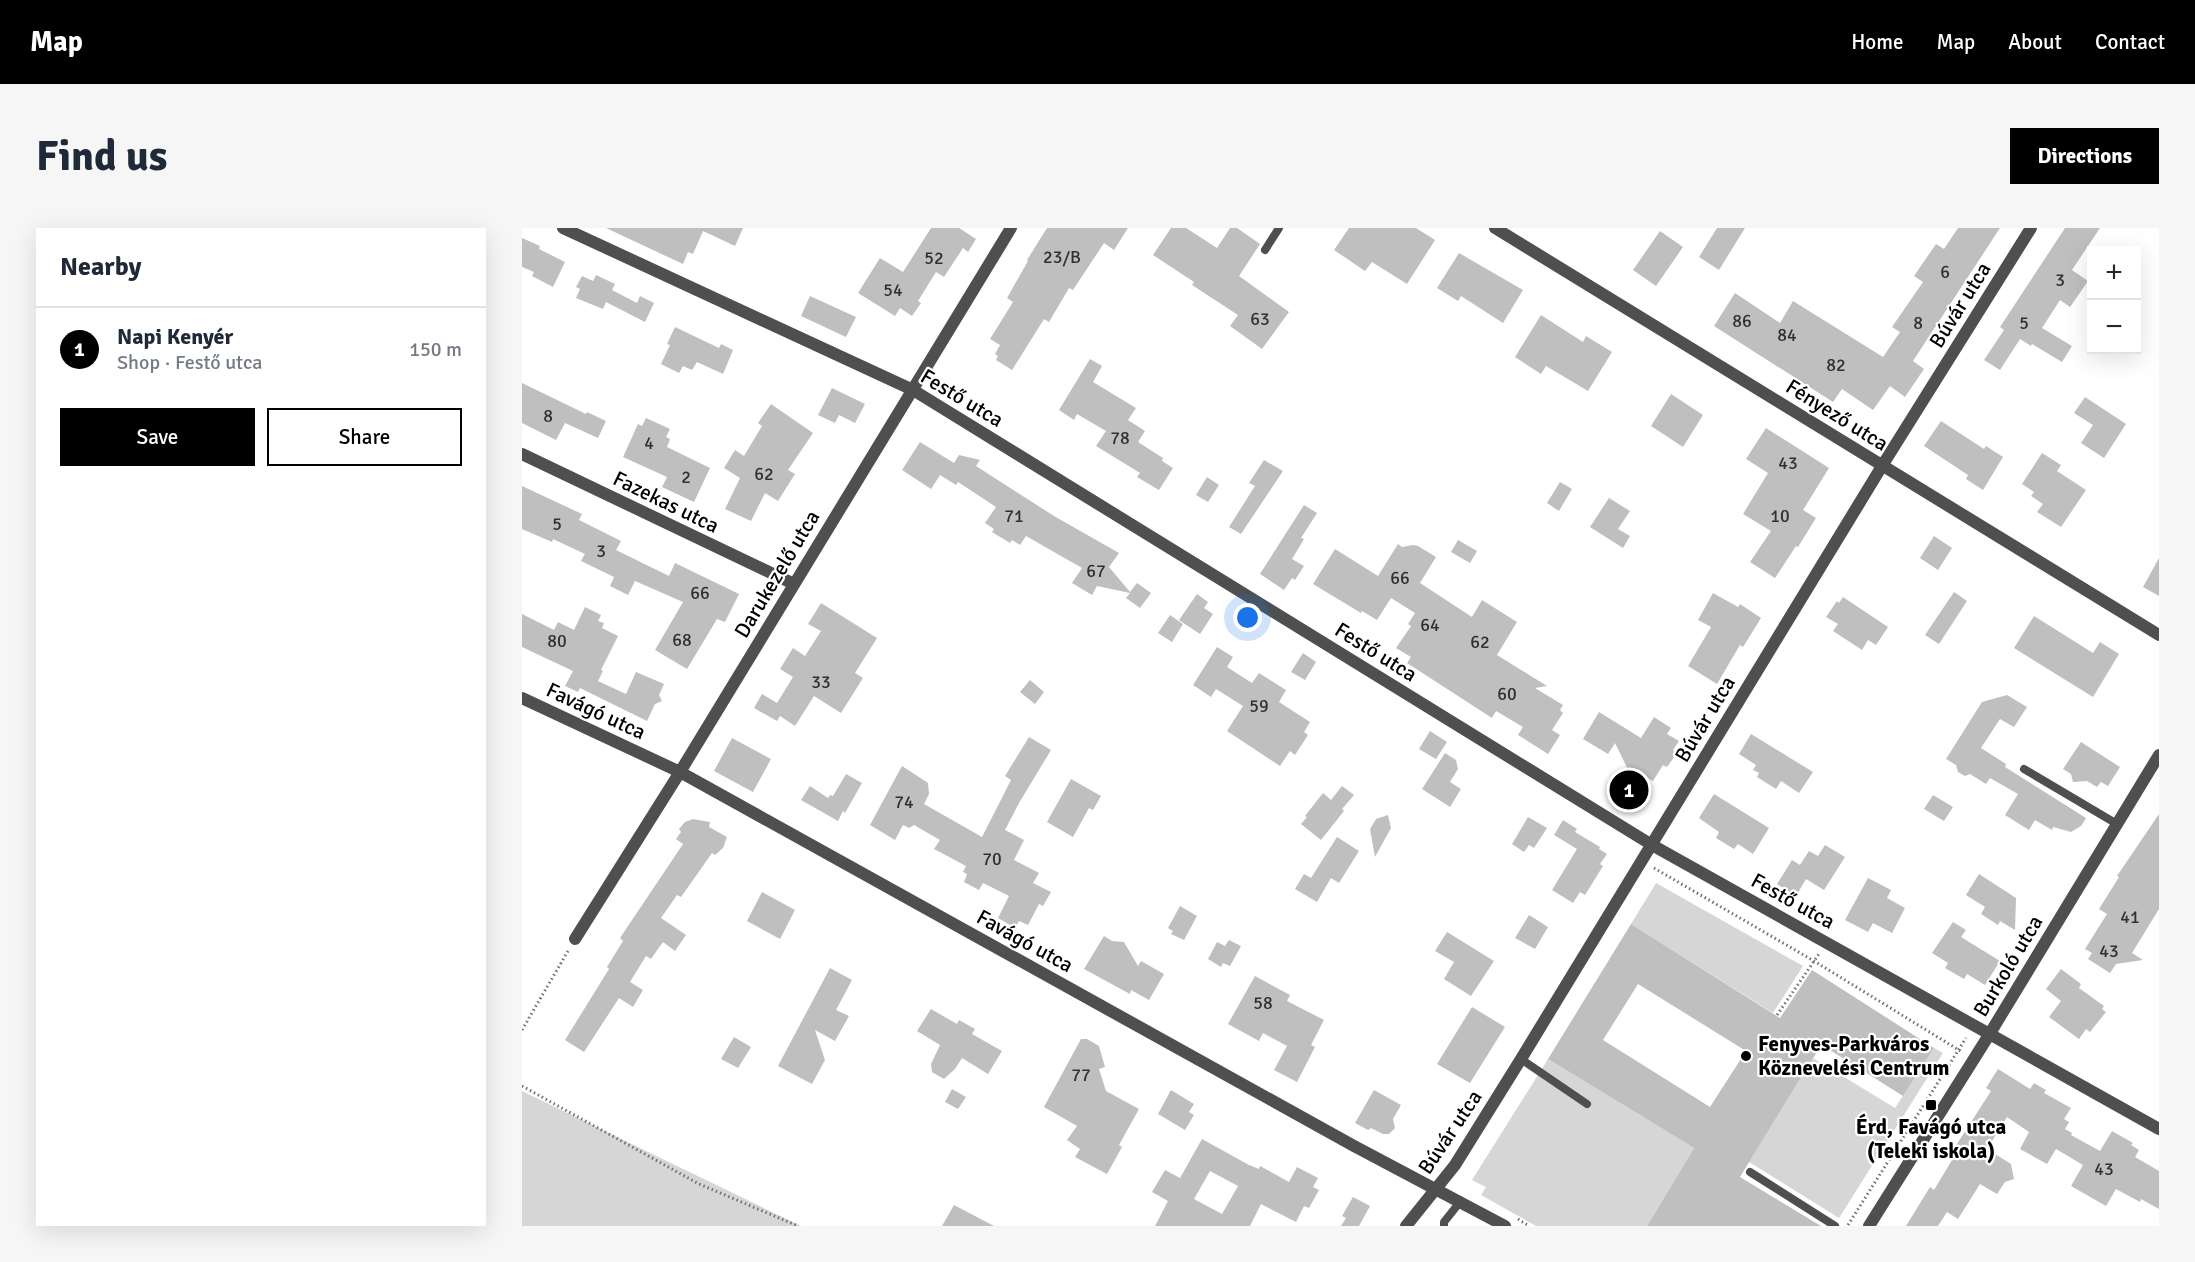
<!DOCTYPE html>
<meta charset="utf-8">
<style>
body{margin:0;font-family:Signika,sans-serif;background:#f6f6f7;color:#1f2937}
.controls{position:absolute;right:18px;top:18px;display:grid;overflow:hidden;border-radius:0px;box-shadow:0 6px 24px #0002}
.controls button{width:54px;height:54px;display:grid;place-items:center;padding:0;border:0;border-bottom:2px solid #e0e1e3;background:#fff;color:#1f2937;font:30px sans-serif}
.you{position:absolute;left:726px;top:390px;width:21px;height:21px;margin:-15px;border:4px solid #fff;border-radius:50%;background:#1a73e8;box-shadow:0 0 0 9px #1a73e833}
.badge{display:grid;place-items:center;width:39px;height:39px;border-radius:50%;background:#000;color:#fff;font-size:20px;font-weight:700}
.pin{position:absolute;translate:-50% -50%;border:3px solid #fff;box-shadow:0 2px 6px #0006}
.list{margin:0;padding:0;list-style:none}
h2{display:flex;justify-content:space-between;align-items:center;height:78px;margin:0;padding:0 24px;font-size:26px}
h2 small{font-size:20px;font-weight:400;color:#747a83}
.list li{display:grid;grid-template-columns:39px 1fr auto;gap:18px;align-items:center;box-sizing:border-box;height:84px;padding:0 24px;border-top:2px solid #e0e1e3}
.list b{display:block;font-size:22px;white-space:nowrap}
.list p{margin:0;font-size:20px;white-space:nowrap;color:#747a83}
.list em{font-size:20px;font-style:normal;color:#747a83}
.actions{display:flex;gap:12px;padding:18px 24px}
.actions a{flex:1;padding:14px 0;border:2px solid #000;border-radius:0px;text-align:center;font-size:21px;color:#000}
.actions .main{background:#000;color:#fff}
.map{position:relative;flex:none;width:1637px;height:998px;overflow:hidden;border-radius:0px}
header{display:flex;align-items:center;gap:36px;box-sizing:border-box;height:84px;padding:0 30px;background:#000;color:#fff}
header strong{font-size:28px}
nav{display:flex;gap:33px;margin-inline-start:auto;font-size:21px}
.intro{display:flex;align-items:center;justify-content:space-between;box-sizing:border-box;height:144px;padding:0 36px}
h1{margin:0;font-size:42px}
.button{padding:15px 27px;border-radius:0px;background:#000;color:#fff;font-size:21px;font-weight:700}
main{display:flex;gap:36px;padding:0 36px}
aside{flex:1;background:#fff;border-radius:0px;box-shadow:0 6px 24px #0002}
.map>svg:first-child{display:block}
.green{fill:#d6d6d6}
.building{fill:#bfbfbf;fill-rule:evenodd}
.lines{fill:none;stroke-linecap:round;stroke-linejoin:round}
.path{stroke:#717171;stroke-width:3;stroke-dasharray:1.5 3;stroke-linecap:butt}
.service{stroke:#4f4f4f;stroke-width:8}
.minor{stroke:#4f4f4f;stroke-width:12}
.poi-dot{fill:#000;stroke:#fff;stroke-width:2}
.labels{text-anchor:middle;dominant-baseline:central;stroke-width:4.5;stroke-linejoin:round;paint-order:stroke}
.number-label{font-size:18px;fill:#303030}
.street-label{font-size:21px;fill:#000;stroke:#fff}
.poi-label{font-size:21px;font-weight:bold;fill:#000;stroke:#fff;text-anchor:start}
</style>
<header>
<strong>Map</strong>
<nav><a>Home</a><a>Map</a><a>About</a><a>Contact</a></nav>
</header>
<div class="intro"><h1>Find us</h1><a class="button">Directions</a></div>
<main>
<aside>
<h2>Nearby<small></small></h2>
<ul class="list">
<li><span class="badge">1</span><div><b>Napi Kenyér</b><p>Shop · Festő utca</p></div><em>150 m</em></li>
</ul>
<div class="actions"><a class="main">Save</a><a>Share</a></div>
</aside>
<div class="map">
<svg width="1637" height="998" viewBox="0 0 1637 998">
<rect width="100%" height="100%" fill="#fff"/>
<!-- green -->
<path class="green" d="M1134,655L1281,738L1251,785L1109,696Z
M1412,820L1421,825L1317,990L1227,934L1291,830L1373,880Z
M1026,831L1172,920L1125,998H1014L959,967L964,959L950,952Z
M0,863L279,998H0Z"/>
<!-- building -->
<path class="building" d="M84,0H221L213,18L181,3L171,26L166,24L161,36Z
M409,0H437L454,11L446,24L441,20L422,49L414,44L396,73L399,75L390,88L378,80L373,88L336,65L358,30L381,44Z
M525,0H606L592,22L582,15L551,62L547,60L527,94L522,91L490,142L474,132L476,128L473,126L478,117L468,111L491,74L485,70L506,33L505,32Z
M649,0H664L695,20L708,0H715L738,16L717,48L767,84L740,121L708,98L716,87L670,57L672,54L631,27Z
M827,0H894L913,12L885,56L850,34L843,43L812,22Z
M1195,0H1223L1197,42L1177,29Z
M1436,0H1478L1391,133L1402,141L1383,169L1368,158L1351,182L1320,161L1311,174L1192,98L1213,65L1258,95L1271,73L1361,129L1378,104L1370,99L1401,54L1392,48L1414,16L1422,21Z
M1543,0H1578L1550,42L1566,53L1548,79L1538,72L1520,100L1550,118L1540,134L1510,116L1509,118L1498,111L1478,142L1462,132L1482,102L1478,99Z
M1138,3L1161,19L1134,58L1111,42Z
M0,10L18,18L17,21L43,34L31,59L10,48L12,44L0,39Z
M937,25L1001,62L981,95L939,68L936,73L915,60Z
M74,47L93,56L90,62L115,75L118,68L132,75L123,94L84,74L81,81L54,70L58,61L54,59L60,48L71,53Z
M288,68L334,89L324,109L279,88Z
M1019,87L1061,114L1064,108L1090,124L1066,163L1024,138L1019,146L993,129Z
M153,99L197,120L199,116L211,122L201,146L175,134L170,142L161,138L157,145L139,136L148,117L145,116Z
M568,131L580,138L571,154L614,180L606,192L623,203L616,214L641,230L640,233L651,240L637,262L615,249L618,245L574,218L584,203L555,186L552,192L537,182Z
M0,155L64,186L65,184L84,193L76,210L43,195L34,212L0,195Z
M310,160L343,176L333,195L317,187L313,195L296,187Z
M1149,166L1181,187L1161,219L1129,198Z
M1563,169L1604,196L1582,230L1559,215L1571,197L1552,185Z
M249,176L291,205L266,242L273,246L256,273L243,265L229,293L203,281L218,250L202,240L213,222L222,228L240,198L236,195Z
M124,190L148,201L144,209L148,211L145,219L188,240L172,274L140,259L145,249L101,229L116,196L120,198Z
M1419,193L1462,221L1464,218L1481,229L1461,262L1444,251L1446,247L1402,218Z
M1244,200L1307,240L1281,282L1294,290L1276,319L1274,318L1253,350L1228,334L1249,303L1221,286L1246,245L1224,231Z
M398,214L432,235L437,227L458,232L454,238L532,288L597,325L587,339L608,364L615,355L629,365L618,380L604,370L608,365L575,358L570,367L550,355L560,340L504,308L498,317L490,312L488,315L470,304L472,301L463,295L474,279L436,254L434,257L418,247L409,261L380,242Z
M1520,225L1539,237L1535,243L1564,262L1539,299L1515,284L1521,276L1509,268L1512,264L1500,256Z
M742,232L761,243L719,306L707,299L733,258L727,255Z
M685,249L697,257L686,274L674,267Z
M1038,254L1050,261L1037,283L1025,275Z
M0,258L60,286L57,292L99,313L94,322L147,348L153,335L217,366L203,394L195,391L165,441L133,422L161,374L113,353L106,367L88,358L92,349L59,333L63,326L31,311L30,314L0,301Z
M1087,270L1108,283L1096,301L1108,308L1101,320L1068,299Z
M782,277L795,285L779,310L782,311L770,331L782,338L773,352L770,350L762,362L738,346Z
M1412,308L1430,320L1416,342L1398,330Z
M936,312L955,323L948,335L929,324Z
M876,316L880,319L891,317L896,318L914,329L898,355L950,389L960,372L995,394L975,427L1025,458L1013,460L1041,477L1038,482L1041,485L1030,502L1038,507L1026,526L996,507L1001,499L974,483L970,490L885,435L889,429L874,420L889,398L886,396L893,385L869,370L855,392L840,383L839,385L791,356L813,321L856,348Z
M1637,330V368L1621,359Z
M1432,364L1445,373L1417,416L1403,407Z
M1191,365L1216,379L1218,376L1239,390L1221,419L1218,417L1195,456L1166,438L1189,399L1176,392Z
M675,366L686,374L682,380L691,386L678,406L657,392Z
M1321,369L1366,399L1354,417L1346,412L1340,422L1311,403L1316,396L1304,389L1315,373L1317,375Z
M299,375L355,410L333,445L341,450L319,485L292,468L273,498L258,488L255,493L232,480L240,466L255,475L271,449L258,441L271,420L283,428L299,403L286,396Z
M63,379L79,387L76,393L82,395L80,400L96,408L79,442L81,443L76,453L104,466L114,444L142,456L137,467L140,473L133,476L125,493L58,460L56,464L43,458L51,443L0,419V386L32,402L36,394L52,402Z
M648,387L661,396L650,414L636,405Z
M1512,388L1571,425L1578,414L1597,426L1571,469L1492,420Z
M695,419L711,429L705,439L730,455L737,445L764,462L757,474L788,494L782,504L786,507L773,527L768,523L758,538L705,503L721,478L694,461L689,469L671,457Z
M781,425L794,434L783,452L769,444Z
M508,452L522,464L513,476L498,464Z
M1485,467L1505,479L1492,499L1478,491L1459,520L1484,536L1483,539L1564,590L1559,598L1549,604L1531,599L1530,602L1513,592L1507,602L1483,587L1496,566L1468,550L1464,556L1448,546L1443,548L1436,544L1434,537L1424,531L1460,474Z
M1077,484L1119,510L1132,489L1149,500L1145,506L1157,513L1151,522L1155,525L1145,539L1141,537L1131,553L1123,548L1115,560L1093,515L1086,526L1061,511Z
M908,503L925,514L914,531L897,521Z
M1229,506L1291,544L1277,565L1259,553L1254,561L1235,549L1237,545L1231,542L1234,537L1217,526Z
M507,509L529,522L497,575L483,602L502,612L492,632L517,645L511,655L529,664L521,678L517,676L506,697L497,693L493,700L476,690L487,668L461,655L457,662L442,654L445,646L441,644L444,638L412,621L418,612L392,597L387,600L381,597L373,612L348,597L380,538L406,555L407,566L402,576L460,609L489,552L483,548Z
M210,510L249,531L231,564L192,543Z
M1559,514L1598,539L1586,558L1579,554L1575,559L1565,553L1551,554L1549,546L1541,541Z
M923,525L934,532L936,541L928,554L939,561L928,579L900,561Z
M324,546L340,555L323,585L321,583L316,593L279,572L288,558L306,570L308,567L311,568Z
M549,551L579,568L571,582L567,580L551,609L525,594Z
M820,558L832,567L820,581L822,583L799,612L779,596L785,589L783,588L801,565L809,572Z
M1192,566L1247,600L1231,626L1216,616L1212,621L1194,610L1197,604L1177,590Z
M1411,567L1431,579L1422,593L1402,581Z
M1637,586V681L1610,725L1621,732L1594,736L1588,745L1566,731L1570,725L1563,721L1585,686L1577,681L1597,649L1595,648Z
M866,587L869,600L853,629L848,601L854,591Z
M1006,589L1025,600L1012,620L1007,617L1002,624L990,616Z
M171,591L188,594L187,599L205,609L201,620L193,627L190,625L159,669L155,667L139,690L164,707L153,723L141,714L129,731L124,728L108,754L121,762L111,779L97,770L62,824L43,812L87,741L85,739L101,713L98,710L161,616L154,611L159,604L157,601L163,594Z
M1041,592L1055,601L1053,604L1078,619L1077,621L1085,626L1078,636L1081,638L1063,667L1058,664L1051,675L1030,662L1055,621L1032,607Z
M815,609L837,623L817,655L809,650L795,674L773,661L782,646L789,650Z
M1303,617L1323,629L1302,662L1284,651L1274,668L1255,656L1270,632L1278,637L1287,623L1296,628Z
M1457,646L1494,670L1493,702L1478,693L1476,697L1459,686L1463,679L1444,667Z
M1346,650L1369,662L1365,670L1383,680L1370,705L1351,695L1346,704L1323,692Z
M240,664L273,682L258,711L225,693Z
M658,678L675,688L662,712L649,706L651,703L646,700Z
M1007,687L1026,699L1013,721L993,710Z
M1431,694L1444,702L1439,709L1478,733L1463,757L1445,746L1442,751L1423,740L1426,735L1410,725Z
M1109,696L1258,790L1290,742L1412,820L1381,868L1300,817L1291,830L1218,949L1299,998H1125L1172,920L1026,831ZM1116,756L1224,823L1188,879L1081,812Z
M925,704L972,733L949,768L922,751L932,734L913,723Z
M582,708L590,713L602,714L616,738L619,733L642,746L627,772L609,762L608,766L562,741Z
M707,712L719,718L708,738L701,735L699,739L686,731L695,714L703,718Z
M308,740L330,752L314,782L327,788L313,813L293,802L303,832L290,856L256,838Z
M1539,741L1559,756L1557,760L1582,778L1580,781L1584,784L1568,804L1564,801L1557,811L1527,789L1539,773L1524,761Z
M733,748L768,767L765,773L802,792L789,817L793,819L775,854L752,842L765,818L741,805L737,813L706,796Z
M950,779L983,799L948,855L915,836Z
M409,781L435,796L437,792L453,801L450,806L480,823L466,846L440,830L433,841L422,851L410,844L409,836L418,817L395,803Z
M212,809L229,819L216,840L199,831Z
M559,811H565L577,818L583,839L577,841L584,863L617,881L597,917L600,919L585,946L553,929L558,921L545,912L555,898L522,879Z
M1476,841L1508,861L1512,855L1524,862L1522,865L1549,880L1542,891L1547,894L1543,901L1550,905L1549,907L1578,923L1590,903L1611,915L1609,917L1617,922L1613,929L1637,943V981L1619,971L1618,974L1594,961L1584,978L1549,958L1561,937L1534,921L1525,936L1498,921L1507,904L1485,889L1465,921L1489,936L1492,951L1483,954L1475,966L1458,956L1436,991L1425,984L1416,998H1384L1408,959L1412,962L1430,932L1426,930L1469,863L1464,860Z
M430,861L444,869L436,881L423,874Z
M649,862L672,876L667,884L672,887L663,902L636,886Z
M852,862L879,877L871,891L873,900L867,906H861L849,900L846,902L833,895Z
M680,911L727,937L737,941L738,938L767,954L775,939L796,950L791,959L797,962L787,980L782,978L774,994L739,976L728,998H633L646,973L630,964L643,942L658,950ZM688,943L716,958L700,986L672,971Z
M831,969L848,978L837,998H819L824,990L820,988Z
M432,977L472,998H420Z"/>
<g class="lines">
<!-- path -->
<path class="path" d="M1132,640L1292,733L1440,824
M1255,787L1297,726
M0,802L46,723
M0,858L177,956L276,998
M996,991L1007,998
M1326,997L1444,810"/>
<!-- service -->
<path class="service" d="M743,22L757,0
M1502,541L1595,596
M999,831L1065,876
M1228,944L1313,998
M922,998V994L938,974"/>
<!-- minor -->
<path class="minor" d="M41,0L391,162L1130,617L1637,901
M973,0L1637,407
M0,226L272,356
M0,470L158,544L832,918L983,998
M53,711L158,544L489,0
M884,998L933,937L999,831L1360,238L1509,0
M1347,998L1467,807L1637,527"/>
</g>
<!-- markers -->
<g class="poi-dot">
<circle cx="1224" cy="828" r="6"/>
<rect x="1403" y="871" width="12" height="12" rx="3"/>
</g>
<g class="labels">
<!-- number labels -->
<g class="number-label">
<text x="540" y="29">23/B</text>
<text x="412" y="30">52</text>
<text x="1423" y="44">6</text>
<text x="1538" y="52">3</text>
<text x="371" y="62">54</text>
<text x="738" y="91">63</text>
<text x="1220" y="93">86</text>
<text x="1396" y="95">8</text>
<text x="1502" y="95">5</text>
<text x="1265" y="107">84</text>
<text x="1314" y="137">82</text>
<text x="26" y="188">8</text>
<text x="598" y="210">78</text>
<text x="127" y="215">4</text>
<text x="1266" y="235">43</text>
<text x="242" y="246">62</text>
<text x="164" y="249">2</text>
<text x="492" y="288">71</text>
<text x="1258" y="288">10</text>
<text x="35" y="296">5</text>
<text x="79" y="323">3</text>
<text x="574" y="343">67</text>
<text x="878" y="350">66</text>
<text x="178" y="365">66</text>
<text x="908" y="397">64</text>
<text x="160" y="412">68</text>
<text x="35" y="413">80</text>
<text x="958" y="414">62</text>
<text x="299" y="454">33</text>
<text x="985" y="466">60</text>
<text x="737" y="478">59</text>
<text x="382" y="574">74</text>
<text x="470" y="631">70</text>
<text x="1608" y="689">41</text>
<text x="1587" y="723">43</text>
<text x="741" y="775">58</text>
<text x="559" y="847">77</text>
<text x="1582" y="941">43</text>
</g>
<!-- street labels -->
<g class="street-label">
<text transform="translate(1438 77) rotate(-58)">Búvár utca</text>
<text transform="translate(440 170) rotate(31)">Festő utca</text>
<text transform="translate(1315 187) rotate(32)">Fényező utca</text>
<text transform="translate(144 274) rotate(26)">Fazekas utca</text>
<text transform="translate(255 346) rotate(-59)">Darukezelő utca</text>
<text transform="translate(854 424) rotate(32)">Festő utca</text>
<text transform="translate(74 483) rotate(25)">Favágó utca</text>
<text transform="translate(1183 491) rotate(-59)">Búvár utca</text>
<text transform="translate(1271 673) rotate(29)">Festő utca</text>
<text transform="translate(503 713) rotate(29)">Favágó utca</text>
<text transform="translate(1486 738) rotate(-59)">Burkoló utca</text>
<text transform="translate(928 904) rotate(-56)">Búvár utca</text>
</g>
<!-- poi labels -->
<g class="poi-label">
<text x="1236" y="816">Fenyves-Parkváros<tspan x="1236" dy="24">Köznevelési Centrum</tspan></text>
<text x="1409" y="899" text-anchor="middle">Érd, Favágó utca<tspan x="1409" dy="24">(Teleki iskola)</tspan></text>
</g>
</g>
</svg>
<div class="controls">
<button>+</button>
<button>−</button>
</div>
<div class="you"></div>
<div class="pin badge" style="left:1107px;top:562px">1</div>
</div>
</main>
